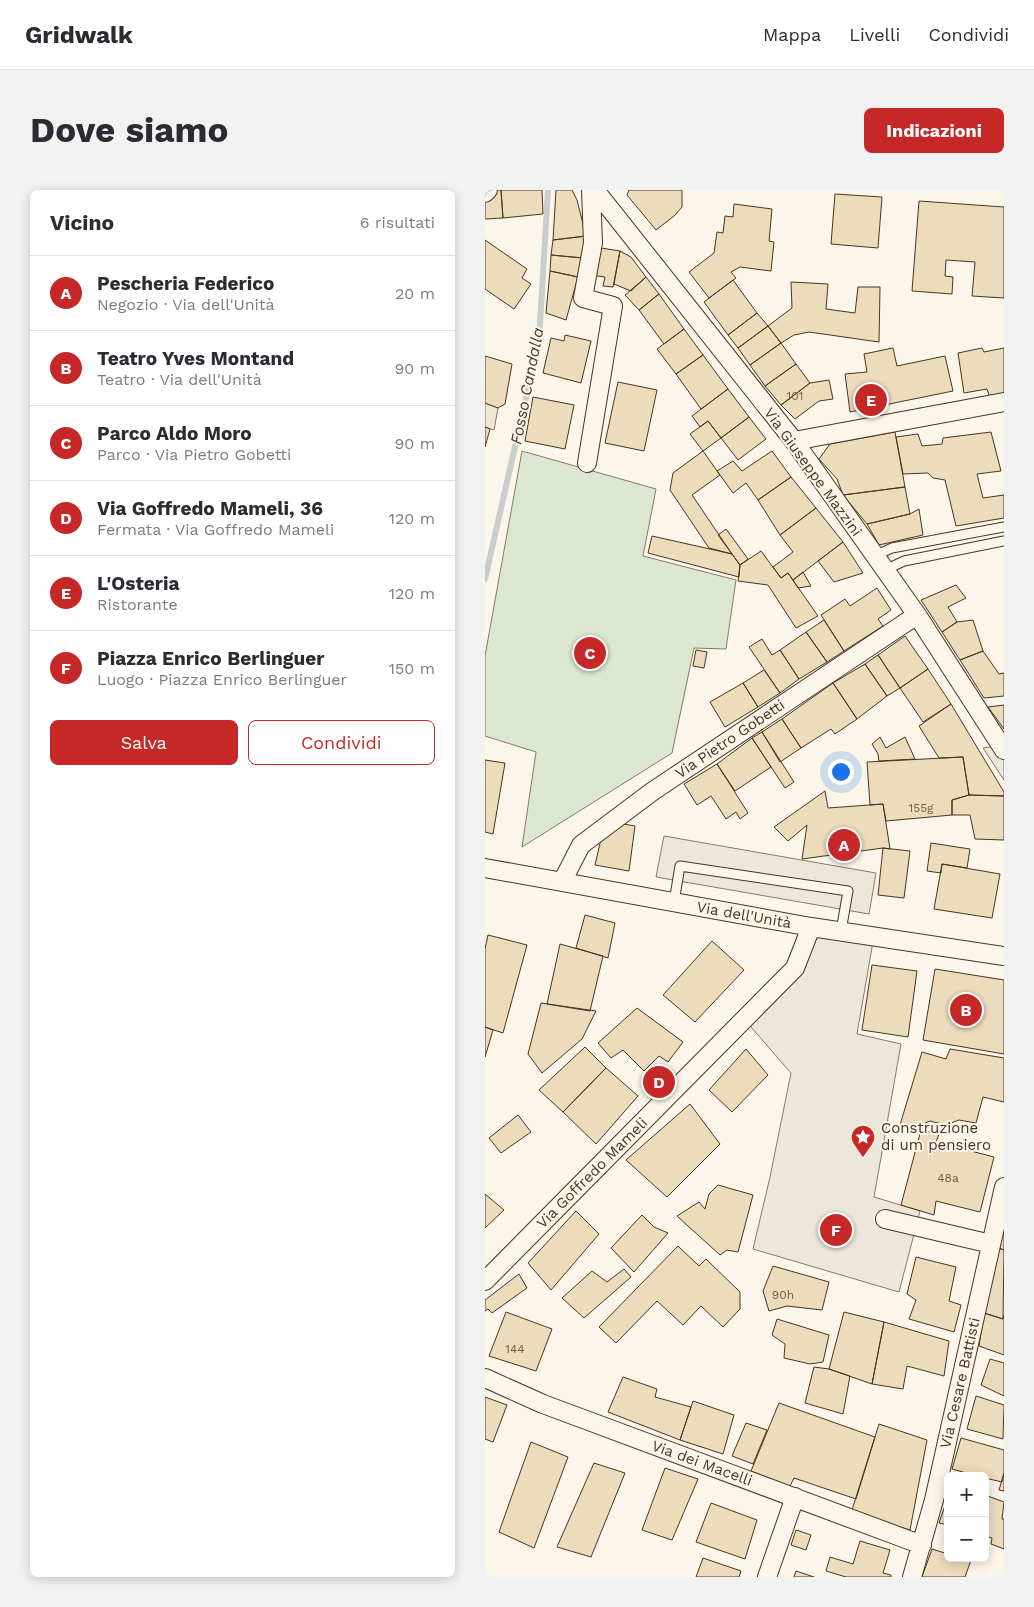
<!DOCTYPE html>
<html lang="it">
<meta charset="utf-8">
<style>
body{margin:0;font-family:"Work Sans",sans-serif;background:#f2f2f3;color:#2b2b33}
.controls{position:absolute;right:15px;bottom:15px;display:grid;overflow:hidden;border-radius:8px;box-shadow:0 2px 12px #0003}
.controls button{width:45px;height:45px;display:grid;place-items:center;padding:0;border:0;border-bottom:1px solid #e1e1e2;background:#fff;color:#2b2b33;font:25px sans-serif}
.you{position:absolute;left:355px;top:581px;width:18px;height:18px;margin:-12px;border:4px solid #fff;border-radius:50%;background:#1a73e8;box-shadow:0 0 0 8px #1a73e833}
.badge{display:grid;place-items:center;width:32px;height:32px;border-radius:50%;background:#c62828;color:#fff;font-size:16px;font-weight:700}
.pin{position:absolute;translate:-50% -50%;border:2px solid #fff;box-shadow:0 1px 5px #0006}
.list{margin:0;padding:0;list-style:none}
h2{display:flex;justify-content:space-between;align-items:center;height:65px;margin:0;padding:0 20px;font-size:21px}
h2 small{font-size:16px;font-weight:400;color:#7c7c81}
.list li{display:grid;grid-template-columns:32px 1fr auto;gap:15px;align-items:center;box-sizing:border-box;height:75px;padding:0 20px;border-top:1px solid #e1e1e2}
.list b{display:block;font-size:19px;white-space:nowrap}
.list p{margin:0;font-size:16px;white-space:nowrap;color:#7c7c81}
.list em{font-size:16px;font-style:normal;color:#7c7c81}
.actions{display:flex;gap:10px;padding:15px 20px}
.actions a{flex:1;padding:11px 0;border:1px solid #c62828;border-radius:8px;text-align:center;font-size:18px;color:#c62828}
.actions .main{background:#c62828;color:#fff}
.map{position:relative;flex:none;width:519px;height:1387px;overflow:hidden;border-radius:8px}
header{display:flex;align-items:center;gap:30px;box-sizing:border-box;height:70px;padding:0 25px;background:#fff;border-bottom:1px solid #e1e1e2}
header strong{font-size:24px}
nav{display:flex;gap:28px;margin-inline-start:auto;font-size:18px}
.intro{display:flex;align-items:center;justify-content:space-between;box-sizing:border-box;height:120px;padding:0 30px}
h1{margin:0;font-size:35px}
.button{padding:12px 22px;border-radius:8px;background:#c62828;color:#fff;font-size:18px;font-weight:700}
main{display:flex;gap:30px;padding:0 30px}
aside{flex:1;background:#fff;border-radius:8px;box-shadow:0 2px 12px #0003}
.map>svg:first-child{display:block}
.green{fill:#dce7d0;stroke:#887966}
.parking{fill:#ede7d9;stroke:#887966}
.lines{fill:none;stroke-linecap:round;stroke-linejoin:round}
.stream{stroke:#c9cecd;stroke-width:6}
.building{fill:#ecdcbc;stroke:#4a3520}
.service-casing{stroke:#4a3520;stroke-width:11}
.minor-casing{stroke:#4a3520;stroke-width:20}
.service{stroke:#fbf6e9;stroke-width:9}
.minor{stroke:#fbf6e9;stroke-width:18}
.labels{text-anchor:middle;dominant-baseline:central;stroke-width:4;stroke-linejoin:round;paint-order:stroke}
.number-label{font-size:12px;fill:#725f47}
.street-label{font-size:15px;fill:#4a3520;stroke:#fbf6e9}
.poi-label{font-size:15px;fill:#4a3520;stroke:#fbf6e9;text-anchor:start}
.water-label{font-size:16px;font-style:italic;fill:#4a3520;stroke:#fbf6e9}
</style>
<header>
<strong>Gridwalk</strong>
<nav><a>Mappa</a><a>Livelli</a><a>Condividi</a></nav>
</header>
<div class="intro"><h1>Dove siamo</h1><a class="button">Indicazioni</a></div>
<main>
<aside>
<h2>Vicino<small>6 risultati</small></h2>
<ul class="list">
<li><span class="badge">A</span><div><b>Pescheria Federico</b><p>Negozio · Via dell'Unità</p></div><em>20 m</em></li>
<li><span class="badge">B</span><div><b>Teatro Yves Montand</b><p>Teatro · Via dell'Unità</p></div><em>90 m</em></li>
<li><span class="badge">C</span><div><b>Parco Aldo Moro</b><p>Parco · Via Pietro Gobetti</p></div><em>90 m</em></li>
<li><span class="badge">D</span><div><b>Via Goffredo Mameli, 36</b><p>Fermata · Via Goffredo Mameli</p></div><em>120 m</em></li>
<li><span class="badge">E</span><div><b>L'Osteria</b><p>Ristorante</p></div><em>120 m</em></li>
<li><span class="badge">F</span><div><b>Piazza Enrico Berlinguer</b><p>Luogo · Piazza Enrico Berlinguer</p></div><em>150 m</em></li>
</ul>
<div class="actions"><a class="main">Salva</a><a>Condividi</a></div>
</aside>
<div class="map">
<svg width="519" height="1387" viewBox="0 0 519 1387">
<rect width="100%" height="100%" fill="#fbf6e9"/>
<!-- green -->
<path class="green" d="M37,261L171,299L158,366L251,390L241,459L209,458L187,563L37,657L51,562L0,546V466Z"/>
<!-- parking -->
<path class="parking" d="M0,213L13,218L9,240L0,237Z
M519,555V590L498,558Z
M179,646L391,683L384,724L171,687Z
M326,737L389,746L372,844L416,854L389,1007L435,1021L414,1102L268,1059L285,987L306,883L259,829L310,778Z"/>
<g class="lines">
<!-- stream -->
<path class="stream" d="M0,389L54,151L63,0"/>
</g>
<!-- building -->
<path class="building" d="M12,0H16L18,28L0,29V8Z
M16,0H57L58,24L18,28Z
M71,0H87L92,10L101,46L68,50Z
M144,0H197V17L189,26L171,40L142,5Z
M350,4L397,7L393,58L346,54Z
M434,11L519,17V108L487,106L490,72L461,70L460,86L468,87L467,104L427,101Z
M249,14L287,19L284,51L289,52L286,81L255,77L246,82L251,88L224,108L204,82L229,63L232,42L238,43L240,26L248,27Z
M101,46L98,68L66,65L68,50Z
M0,50L42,79L37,88L46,94L29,119L0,99Z
M110,57L135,61L128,97L118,96L120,87L105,85Z
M135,61L146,67L161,87L146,101L129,94Z
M66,65L98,68L93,87L65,81Z
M65,81L93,87L81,130L61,123Z
M161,87L174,104L154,120L140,105Z
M248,90L272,123L243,145L219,112Z
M306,92L343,94L341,119L370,123L373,97H395L394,152L324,142L309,145L296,153L283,136L307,118Z
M174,104L199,139L179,154L154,120Z
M272,123L283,136L253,158L243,145Z
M283,136L296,153L265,175L253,158Z
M199,139L218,165L191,184L172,159Z
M80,145L106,151L96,193L58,183L66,148L79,151Z
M296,153L311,174L280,196L265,175Z
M408,158L412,176L460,166L468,201L365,222L360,184L382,182L379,164Z
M497,158L499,162L519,158V205L505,208L502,199L479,203L473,163Z
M218,165L243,199L216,219L191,184Z
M0,166L27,174L20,214L13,218L0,213Z
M311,174L325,193L296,215L280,196Z
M344,190L348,209L334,211L310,229L296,215L325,193Z
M133,192L172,200L159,261L120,253Z
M243,199L264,227L236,248L223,231L215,237L207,226Z
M48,207L89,215L80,259L40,251Z
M264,227L281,249L253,270L236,248Z
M223,231L236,248L218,261L205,244Z
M0,237L5,239L0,257Z
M410,242L420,297L358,305L352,289L334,269L345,254Z
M506,242L516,281L492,284L498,308L519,305V328L471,336L460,290L448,288L443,283L418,284L411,247L433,244L437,256L457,254L458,248Z
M218,261L235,285L207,305L247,364L224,358L185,300L188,283Z
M287,261L306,287L273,310L261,293L248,303L232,281L248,271L257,281Z
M306,287L331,318L295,345L273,310Z
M420,297L425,324L382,334L358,305Z
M331,318L358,352L308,390L303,383L296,388L288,377L308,362L295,345Z
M434,319L438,345L394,355L382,334L425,324Z
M241,339L263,369L255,375L233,345Z
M167,346L247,364L255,375L254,387L163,363Z
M358,352L378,383L349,392L333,371Z
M276,361L296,388L303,383L333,426L311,438L283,395L253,391L255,375Z
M318,382L326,396L313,398L308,390Z
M471,395L481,408L463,417L472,432L457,442L436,410Z
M392,398L406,420L393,429L398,436L359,461L336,425L360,409L365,416Z
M339,430L359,461L342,472L321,442Z
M488,430L498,461L475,470L457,442L472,432Z
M321,442L342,472L314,489L295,460Z
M420,446L443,479L415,498L393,465Z
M277,449L287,465L295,460L314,489L295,503L264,457Z
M211,460L222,462L219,478L208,476Z
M498,461L514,484L519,483V506L499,508L475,470Z
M393,465L415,498L402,506L380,474Z
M380,474L402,506L372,529L348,493Z
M443,479L466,514L438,532L415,498Z
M279,480L295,503L273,517L258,493Z
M258,493L273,517L240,537L225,512Z
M348,493L372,529L350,544L346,539L316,558L297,529Z
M466,514L519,602V606L484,605L478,567L454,568L434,536Z
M519,515V539L503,517Z
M297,529L316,558L295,572L277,542Z
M277,542L309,592L300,598L267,548Z
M395,547L401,558L420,547L430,569L394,571L393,564L387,554Z
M267,548L286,577L250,601L232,574Z
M478,567L484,605L467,610V625L401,631L398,614L385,615L382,572Z
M0,570L20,573L8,644L0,642Z
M232,574L263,623L255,629L251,622L241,629L226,606L212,615L199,594Z
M340,601L343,618L398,614L405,659L398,658L317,669L322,635L303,651L289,637Z
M484,605L519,606V650L490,649L485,625H467V610Z
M133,633L150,636L144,681L110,675L116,649Z
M446,653L485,659L482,678L457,674L456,683L442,681Z
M398,658L425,661L419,708L393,705Z
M457,674L515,684L507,728L449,719Z
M100,725L130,733L123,768L91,758Z
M3,745L42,755L18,843L0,837V759Z
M227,751L259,780L210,832L178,805Z
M75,754L118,766L105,821L62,814Z
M387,775L432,781L423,847L377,840Z
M450,779L519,790V864L438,850Z
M56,813L111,821L97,849L57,883L43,864Z
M152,818L198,852L183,872L174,866L159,881L138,860L126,868L113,853Z
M0,837L8,840L0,867Z
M100,857L121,878L78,922L54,900Z
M261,859L283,885L247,922L224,900Z
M465,859L519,868V912L498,907L491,933L474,930L461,935L445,931L429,938L415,935L437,862L461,869Z
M121,878L153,906L111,954L78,922Z
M205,914L235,954L182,1007L141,970Z
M33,925L46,942L16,963L4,948Z
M436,940L454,944L451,952L509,967L495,1022L451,1011L449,1025L416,1015Z
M233,995L268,1005L253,1062L242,1060L235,1065L192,1026L214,1012L220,1019L224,1004Z
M0,1004L19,1020L0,1038Z
M91,1021L114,1044L66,1100L43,1073Z
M519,1024V1060L513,1058Z
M157,1025L169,1037L183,1043L149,1082L126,1058Z
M193,1056L214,1076L221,1069L255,1102V1119L238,1137L216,1116L198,1135L172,1111L131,1153L114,1137Z
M513,1058L519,1060L518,1129L499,1123Z
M431,1067L471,1077L464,1111L476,1115L469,1142L424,1129L431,1110L422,1104Z
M288,1076L344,1092L337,1120L302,1116L284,1121L278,1101Z
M139,1079L146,1087L99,1128L77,1108L107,1081L122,1092Z
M34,1084L42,1098L7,1123L3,1119L0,1121V1110Z
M21,1122L67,1139L51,1181L4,1166Z
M359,1122L399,1132L387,1194L344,1179Z
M499,1123L518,1129L519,1125V1165L494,1156Z
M292,1129L344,1145L338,1172L325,1174L299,1168L300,1154L287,1145Z
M399,1132L464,1151L459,1186L422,1176L418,1199L387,1194Z
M505,1169L519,1173V1206L496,1195Z
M329,1177L344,1179L365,1186L358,1224L320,1213Z
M138,1187L172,1199L170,1207L206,1217L195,1250L123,1222Z
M491,1206L519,1215L518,1249L482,1239Z
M0,1207L22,1215L8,1252L0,1249Z
M208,1211L249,1225L238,1264L195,1250Z
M294,1213L390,1247L371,1309L309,1288L305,1296L266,1281Z
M261,1233L282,1240L268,1274L247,1266Z
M394,1234L442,1250L425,1340L366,1323Z
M476,1248L519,1260V1283L517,1292L500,1288V1286H492L467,1279Z
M46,1252L83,1267L49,1358L14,1342Z
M109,1273L140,1283L106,1367L72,1357Z
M180,1278L213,1289L187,1350L157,1340Z
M519,1283V1301L514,1300Z
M500,1305L519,1312L517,1329H519V1359L506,1354L507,1348L500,1346Z
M463,1307V1335L454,1333Z
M226,1313L272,1330L260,1369L211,1352Z
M311,1340L326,1345L321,1360L306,1355Z
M375,1351L405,1360L398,1383L406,1385V1387H361L341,1381L345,1367L368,1374Z
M447,1359L463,1364V1368H479L486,1370L480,1387H437Z
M218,1368L256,1381L254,1387H211Z
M311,1381L329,1387H309Z"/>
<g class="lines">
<defs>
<path id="service" d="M389,366L407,358L519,337
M400,380L419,371L519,351
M189,712L195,676L363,701L356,741"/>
<path id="minor" d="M110,0L309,251L432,425L519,560
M0,3L3,0
M309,251L519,212
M102,273L128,116L98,108L108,53L106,0
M0,678L326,737L519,766
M77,692L96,655L168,601L432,425
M400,1029L506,1054
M0,1091L310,778L326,737
M0,1188L58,1214L437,1355
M282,1387L310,1307
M427,1387L449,1310L519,997"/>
</defs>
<!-- service casing -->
<use href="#service" class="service-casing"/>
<!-- minor casing -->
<use href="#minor" class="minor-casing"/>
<!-- service -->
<use href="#service" class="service"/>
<!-- minor -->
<use href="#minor" class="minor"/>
</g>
<!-- icons -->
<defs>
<symbol id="sight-pin" viewBox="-11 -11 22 30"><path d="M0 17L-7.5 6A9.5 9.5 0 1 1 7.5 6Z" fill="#c62828" stroke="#fbf6e9"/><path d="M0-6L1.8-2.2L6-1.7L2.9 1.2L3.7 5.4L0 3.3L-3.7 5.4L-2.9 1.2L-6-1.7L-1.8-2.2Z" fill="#fff"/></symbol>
</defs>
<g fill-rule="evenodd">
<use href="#sight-pin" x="364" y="933" width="28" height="38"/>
</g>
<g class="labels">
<!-- number labels -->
<g class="number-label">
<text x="310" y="206">101</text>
<text x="436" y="618">155g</text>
<text x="463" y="988">48a</text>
<text x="298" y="1105">90h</text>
<text x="30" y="1159">144</text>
</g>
<!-- street labels -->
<g class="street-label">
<text transform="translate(328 282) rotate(54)">Via Giuseppe Mazzini</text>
<text transform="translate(245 549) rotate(-34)">Via Pietro Gobetti</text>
<text transform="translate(259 725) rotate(10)">Via dell'Unità</text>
<text transform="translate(107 983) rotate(-45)">Via Goffredo Mameli</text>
<text transform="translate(475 1193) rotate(-77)">Via Cesare Battisti</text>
<text transform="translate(217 1273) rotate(20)">Via dei Macelli</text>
</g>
<!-- poi labels -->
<g class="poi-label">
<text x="396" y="938">Construzione<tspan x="396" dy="17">di um pensiero</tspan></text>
</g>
<!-- water labels -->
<g class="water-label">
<text transform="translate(42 196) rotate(-79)">Fosso Candalla</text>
</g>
</g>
</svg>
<div class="controls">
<button>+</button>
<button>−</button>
</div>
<div class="you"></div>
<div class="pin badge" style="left:359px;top:655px">A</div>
<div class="pin badge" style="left:481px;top:820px">B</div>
<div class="pin badge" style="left:105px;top:463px">C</div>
<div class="pin badge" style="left:174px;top:892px">D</div>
<div class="pin badge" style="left:386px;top:210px">E</div>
<div class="pin badge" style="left:351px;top:1040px">F</div>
</div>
</main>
